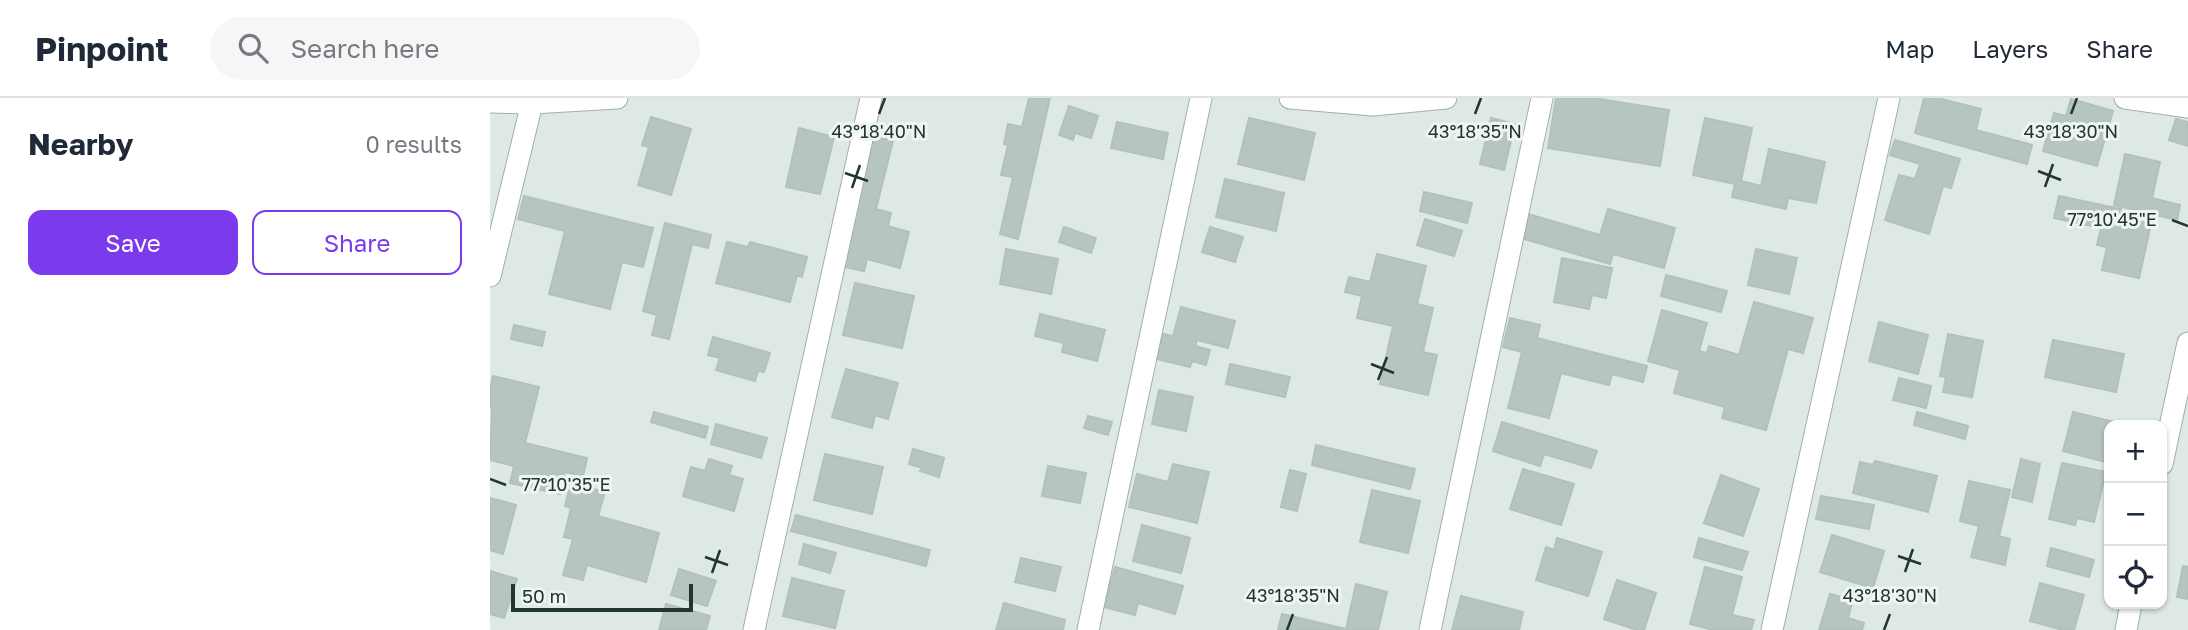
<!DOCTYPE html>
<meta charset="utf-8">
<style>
body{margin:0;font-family:"Golos Text",sans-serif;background:#f6f6f7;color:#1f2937}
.controls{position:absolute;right:21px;bottom:21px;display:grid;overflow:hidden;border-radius:14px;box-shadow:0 2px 5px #0004}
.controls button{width:63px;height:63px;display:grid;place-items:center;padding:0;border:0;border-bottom:2px solid #e0e1e3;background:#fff;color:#1f2937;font:35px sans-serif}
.scale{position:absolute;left:21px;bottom:18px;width:182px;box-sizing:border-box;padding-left:7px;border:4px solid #213631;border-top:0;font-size:19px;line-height:24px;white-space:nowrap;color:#213631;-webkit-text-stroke:5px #eef5f2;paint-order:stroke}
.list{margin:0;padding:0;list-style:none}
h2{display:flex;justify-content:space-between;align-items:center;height:91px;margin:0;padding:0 28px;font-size:30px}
h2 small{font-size:23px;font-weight:400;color:#747a83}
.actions{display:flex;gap:14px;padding:21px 28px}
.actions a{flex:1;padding:16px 0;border:2px solid #7c3aed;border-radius:14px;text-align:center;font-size:24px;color:#7c3aed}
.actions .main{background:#7c3aed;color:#fff}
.icon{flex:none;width:38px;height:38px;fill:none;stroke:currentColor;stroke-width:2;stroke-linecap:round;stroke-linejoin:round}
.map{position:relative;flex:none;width:1698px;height:532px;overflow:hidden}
header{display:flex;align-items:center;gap:42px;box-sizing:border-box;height:98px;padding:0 35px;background:#fff;border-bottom:2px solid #e0e1e3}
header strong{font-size:33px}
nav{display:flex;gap:38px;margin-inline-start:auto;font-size:24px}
.search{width:490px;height:63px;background:#f6f6f7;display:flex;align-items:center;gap:18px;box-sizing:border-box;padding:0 24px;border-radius:38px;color:#747a83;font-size:26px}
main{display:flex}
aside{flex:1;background:#fff}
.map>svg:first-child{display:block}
.building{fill:#b7c5c0;stroke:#b1c1bb;stroke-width:2}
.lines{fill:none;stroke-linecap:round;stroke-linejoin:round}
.minor-casing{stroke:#a2afab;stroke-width:23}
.tertiary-casing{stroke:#a2afab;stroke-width:23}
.minor{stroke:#fff;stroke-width:21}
.tertiary{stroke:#fff;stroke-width:21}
.ticks{fill:none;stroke:#213631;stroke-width:2.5}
.ticks-label{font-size:18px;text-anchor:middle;fill:#213631;stroke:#eef5f2;stroke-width:6;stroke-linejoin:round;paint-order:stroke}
</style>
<header>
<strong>Pinpoint</strong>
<div class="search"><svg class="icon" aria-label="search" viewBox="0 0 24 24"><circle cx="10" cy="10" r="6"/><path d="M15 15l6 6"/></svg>Search here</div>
<nav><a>Map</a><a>Layers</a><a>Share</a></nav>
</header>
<main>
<aside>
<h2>Nearby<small>0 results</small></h2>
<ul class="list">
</ul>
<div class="actions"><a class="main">Save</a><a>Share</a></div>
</aside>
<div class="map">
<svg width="1698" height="532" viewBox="0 0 1698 532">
<rect width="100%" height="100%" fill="#dee8e4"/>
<!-- building -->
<path class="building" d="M539,0H560L528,141L510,136L523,79L511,77L518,47L514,46L518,26L532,29Z
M1066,0H1103L1179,12L1170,68L1058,50Z
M1434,0H1447L1491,11L1486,32L1542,47L1537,66L1425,35Z
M1581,1L1623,13L1607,68L1553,53L1564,15L1576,18Z
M579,8L608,18L601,40L585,35L583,42L569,37Z
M161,19L201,31L181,97L148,87L159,49L152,47Z
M759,20L825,35L814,82L748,66Z
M1001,20L1025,26L1014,72L990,66Z
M1215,20L1262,30L1251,83L1271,88L1279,51L1335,64L1326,105L1298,100L1296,111L1242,99L1245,86L1203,77Z
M1686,21L1698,24V48L1679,42Z
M627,24L678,35L673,61L621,50Z
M309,30L344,39L330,96L296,89Z
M384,38L403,43L386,111L401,115L398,128L419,134L410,170L377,161L374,173L351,168Z
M1405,42L1470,61L1461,90L1453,88L1439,136L1395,122L1409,77L1425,81L1430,66L1400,57Z
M1635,56L1670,64L1662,100L1690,107L1687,122L1624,107Z
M735,81L794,95L786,133L726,119Z
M934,94L982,105L977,125L930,113Z
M34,98L163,130L153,169L132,164L120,211L59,196L75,133L28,121Z
M1569,98L1631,111L1629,119L1661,126L1649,180L1612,172L1617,149L1607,147L1611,130L1564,120Z
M1118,111L1185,130L1174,170L1123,156L1120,166L1031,140L1038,116L1110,137Z
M935,121L972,133L964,158L927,147Z
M175,125L221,137L218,150L202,146L179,241L162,237L167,217L153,213Z
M574,129L606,140L601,155L569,144Z
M720,129L753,139L745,164L712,154Z
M237,144L258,149L260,144L317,159L312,179L307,177L300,204L226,185Z
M516,151L568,161L561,196L510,186Z
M1266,151L1307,160L1299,196L1258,187Z
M887,156L936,168L927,206L943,210L933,254L947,257L938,297L890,286L903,228L867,220L872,198L855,194L859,179L880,184Z
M1072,160L1122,170L1116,200L1102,197L1099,211L1064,204Z
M1176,177L1237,193L1231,214L1171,198Z
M365,185L424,198L412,250L353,237Z
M1264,204L1323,220L1313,255L1298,251L1276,332L1232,320L1235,309L1184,295L1190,272L1158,263L1172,212L1217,225L1209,253L1217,255L1219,248L1249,257Z
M691,209L745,223L738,250L707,242L705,248L720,252L716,267L702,263L700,269L667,261L673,236L683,238Z
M550,216L615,232L607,263L572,254L574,245L545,238Z
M1020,220L1050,227L1047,240L1157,268L1153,284L1122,276L1119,287L1071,275L1059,320L1018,310L1032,254L1013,249Z
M1389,224L1438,237L1428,276L1379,263Z
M24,227L55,234L52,248L21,241Z
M1458,236L1493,243L1482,299L1453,294L1456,279L1450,278Z
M223,239L280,255L274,274L268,273L265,283L226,272L230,260L218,257Z
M1563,242L1634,256L1626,294L1555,279Z
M740,266L800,279L795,299L736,286Z
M356,271L408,285L398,321L385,317L382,330L342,319Z
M3,278L49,289L35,345L97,360L93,378L75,374L70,396L20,385L24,368L0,362L2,310L0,309V292Z
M1409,280L1441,288L1436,310L1403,302Z
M669,292L703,299L696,333L662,326Z
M164,314L218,329L215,340L161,324Z
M1427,314L1478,328L1475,341L1424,327Z
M1583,314L1624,324V327H1619V370L1615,369L1616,364L1573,353Z
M598,318L622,324L618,337L594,330Z
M1012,324L1107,353L1101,370L1054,356L1050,368L1003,353Z
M226,326L277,340L271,360L221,346Z
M826,347L925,371L920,391L822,367Z
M423,351L454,360L449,379L430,373L432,370L419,366Z
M335,356L393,369L382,416L324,402Z
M219,361L242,368L239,377L253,381L244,413L193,398L201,369L215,373Z
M1531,361L1550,366L1542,404L1522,399Z
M1385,363L1447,378L1438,414L1363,395L1370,364L1383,367Z
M1572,365L1616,374L1604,424L1587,420L1585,427L1559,421Z
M683,366L719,374L707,425L639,409L647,376L678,384Z
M558,368L596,375L590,405L552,398Z
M1033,371L1084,386L1071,427L1020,411Z
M800,372L816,376L807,413L791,409Z
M1231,377L1269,391L1253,438L1214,425Z
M1479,383L1520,392L1509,438L1520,441L1515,467L1481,459L1489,428L1470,423Z
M81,385L115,394L108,418L169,435L156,484L97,467L93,482L73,477L83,441L74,439L81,410L75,408Z
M882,392L930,403L918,455L870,444Z
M1331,398L1384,407L1379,431L1326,421Z
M0,400L26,407L13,456L0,452Z
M306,417L440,452L436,468L301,433Z
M652,427L700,440L691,475L643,463Z
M1342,437L1394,453L1383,490L1330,474Z
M1067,440L1112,454L1098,498L1046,482L1056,449L1064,452Z
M1209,440L1258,454L1252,472L1204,459Z
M314,446L346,455L340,475L309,466Z
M1561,450L1604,462L1599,479L1557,468Z
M531,460L571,469L565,493L525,484Z
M1693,468L1698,469V501L1687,499Z
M625,469L693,488L685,516L648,505L645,517L614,509Z
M1215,469L1252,479L1242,517L1264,522L1261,532H1223L1200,526Z
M189,471L226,483L217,508L181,497Z
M0,473L27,481L14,520L0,516Z
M302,480L354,493L345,530L293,518Z
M1127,482L1166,495L1154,532H1147L1114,521Z
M1550,485L1594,497L1584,532H1573L1540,523Z
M866,486L897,494L888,532H788L792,516L856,531Z
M1340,496L1363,502L1358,520L1374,525L1372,532H1329Z
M971,498L1033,514L1029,532H962Z
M514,505L575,522L573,532H506Z
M176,506L220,518L216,532H169Z"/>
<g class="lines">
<defs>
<path id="minor" d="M0,178L42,5
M1672,366L1698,245
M264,532L381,0
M598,532L711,0
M940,532L1052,0
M1282,532L1399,0
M1636,532L1641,506"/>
<path id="tertiary" d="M800,0L883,7L956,0
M1635,0L1698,9
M0,4L42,5L127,0"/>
</defs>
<!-- minor casing -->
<use href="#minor" class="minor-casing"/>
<!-- tertiary casing -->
<use href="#tertiary" class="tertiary-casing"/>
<!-- minor -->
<use href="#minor" class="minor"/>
<!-- tertiary -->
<use href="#tertiary" class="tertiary"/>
</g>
<!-- ticks -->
<path class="ticks" d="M389,16L395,0M985,16L991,0M1581,16L1587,0M1548,73L1571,82M355,75L378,83M1555,89L1563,66M362,90L370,67M1682,122L1698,128M881,266L904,275M888,282L897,259M0,381L16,387M1408,458L1431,466M215,459L238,467M1415,474L1423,451M222,475L230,452M797,532L803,516M1394,532L1400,516"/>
<g class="ticks-label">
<text x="389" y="40">43°18'40"N</text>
<text x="985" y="40">43°18'35"N</text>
<text x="1581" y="40">43°18'30"N</text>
<text x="1622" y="128">77°10'45"E</text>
<text x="76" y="393">77°10'35"E</text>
<text x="803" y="504">43°18'35"N</text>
<text x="1400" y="504">43°18'30"N</text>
</g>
</svg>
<div class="controls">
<button>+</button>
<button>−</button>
<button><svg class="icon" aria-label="locate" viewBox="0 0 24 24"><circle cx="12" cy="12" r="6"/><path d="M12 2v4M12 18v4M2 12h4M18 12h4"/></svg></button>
</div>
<div class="scale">50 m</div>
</div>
</main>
